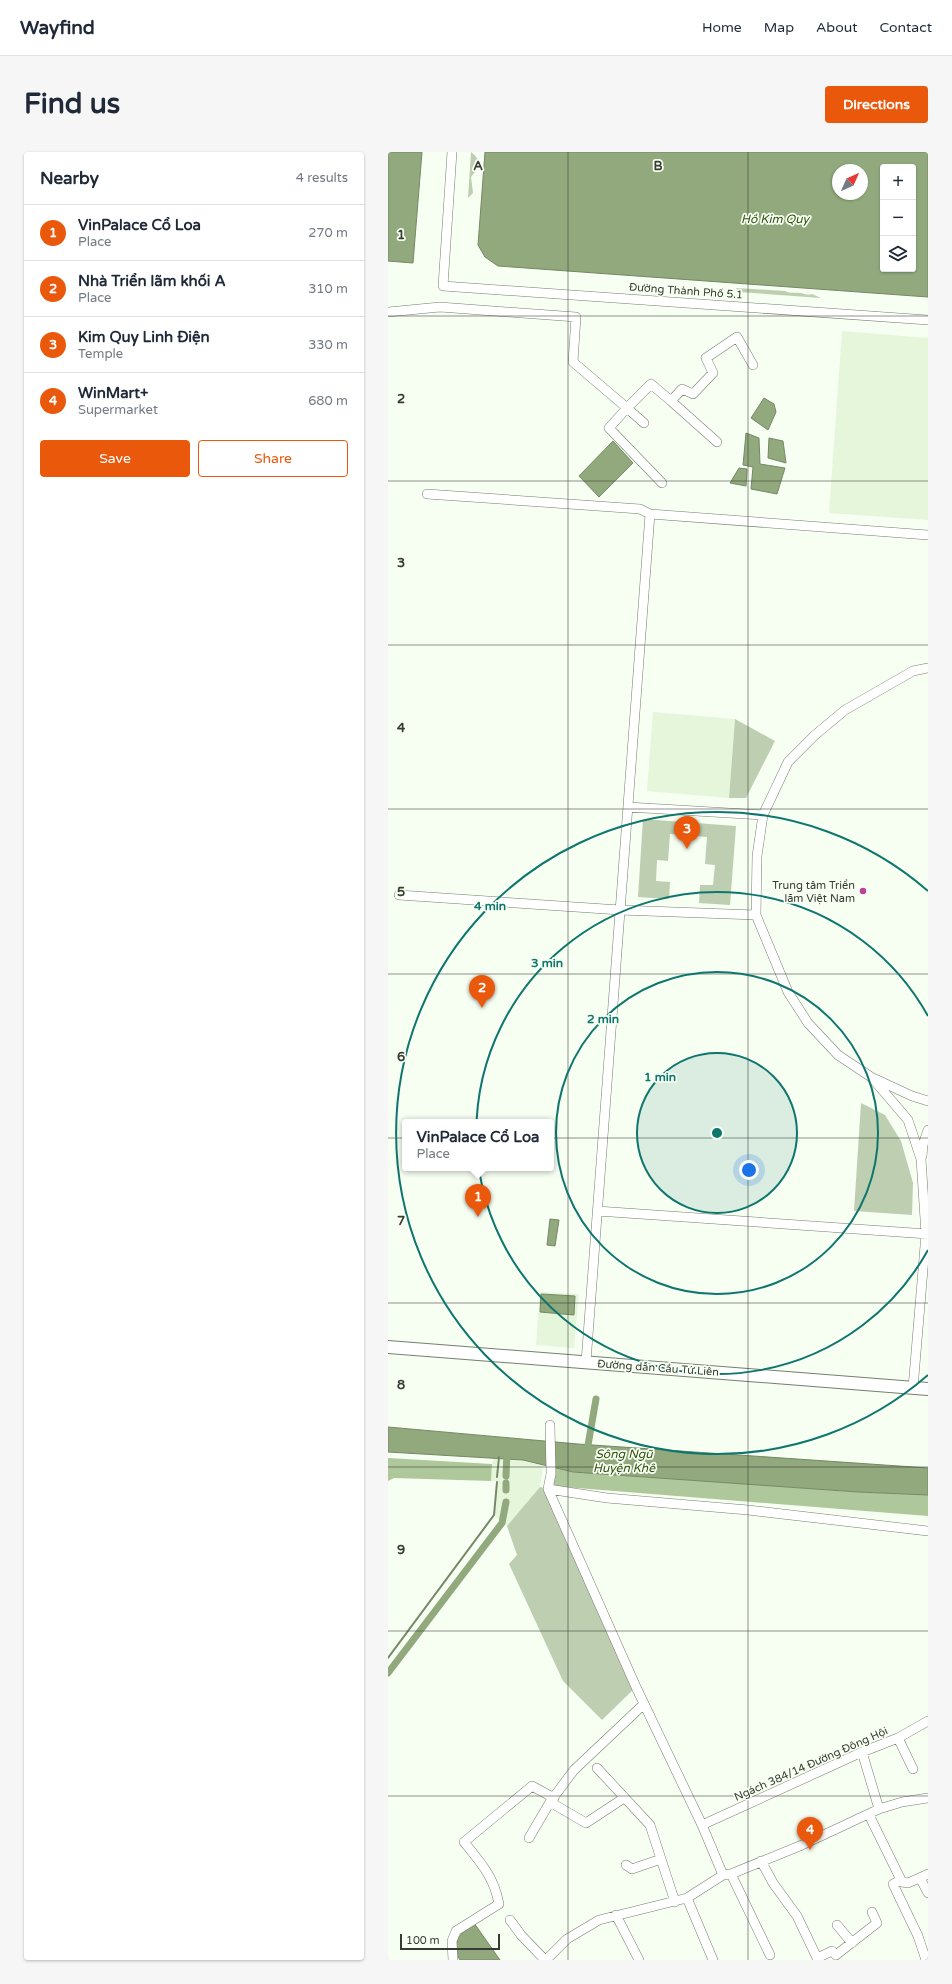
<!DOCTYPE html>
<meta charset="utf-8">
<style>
body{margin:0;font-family:"Varela Round",sans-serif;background:#f6f6f7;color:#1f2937}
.controls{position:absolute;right:12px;top:12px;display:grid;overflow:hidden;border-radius:4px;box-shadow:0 1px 3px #0004}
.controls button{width:36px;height:36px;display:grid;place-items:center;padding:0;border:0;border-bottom:1px solid #e0e1e3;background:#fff;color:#1f2937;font:20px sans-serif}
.compass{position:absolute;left:444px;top:12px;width:36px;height:36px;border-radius:50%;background:#fff;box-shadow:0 1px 3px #0004;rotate:45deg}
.scale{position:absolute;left:12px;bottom:10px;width:100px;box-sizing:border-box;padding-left:4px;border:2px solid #373b33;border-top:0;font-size:11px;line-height:14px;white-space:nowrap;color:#373b33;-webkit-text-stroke:3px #f7fef2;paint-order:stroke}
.you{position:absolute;left:361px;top:1018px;width:14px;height:14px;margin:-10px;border:3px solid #fff;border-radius:50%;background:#1a73e8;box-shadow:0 0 0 6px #1a73e833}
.badge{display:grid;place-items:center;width:26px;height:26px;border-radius:50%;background:#ea580c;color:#fff;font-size:13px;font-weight:700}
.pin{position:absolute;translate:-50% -33px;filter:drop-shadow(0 1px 2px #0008)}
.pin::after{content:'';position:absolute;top:21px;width:14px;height:12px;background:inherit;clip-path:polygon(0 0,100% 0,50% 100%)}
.popup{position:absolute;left:14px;top:967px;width:152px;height:52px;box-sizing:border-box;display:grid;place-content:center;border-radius:4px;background:#fff;filter:drop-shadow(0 1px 3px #0005);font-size:13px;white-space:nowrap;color:#747a83}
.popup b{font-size:15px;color:#1f2937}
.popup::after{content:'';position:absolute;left:50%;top:100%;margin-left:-8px;border:8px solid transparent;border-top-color:#fff}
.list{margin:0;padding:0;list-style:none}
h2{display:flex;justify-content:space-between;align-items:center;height:52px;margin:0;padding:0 16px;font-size:17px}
h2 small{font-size:13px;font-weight:400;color:#747a83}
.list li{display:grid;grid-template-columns:26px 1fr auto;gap:12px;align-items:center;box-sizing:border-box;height:56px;padding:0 16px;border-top:1px solid #e0e1e3}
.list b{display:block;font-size:15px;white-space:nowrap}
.list p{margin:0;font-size:13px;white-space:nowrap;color:#747a83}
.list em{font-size:13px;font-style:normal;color:#747a83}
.actions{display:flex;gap:8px;padding:12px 16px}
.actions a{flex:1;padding:9px 0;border:1px solid #ea580c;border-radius:4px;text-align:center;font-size:14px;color:#ea580c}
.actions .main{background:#ea580c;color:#fff}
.icon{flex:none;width:22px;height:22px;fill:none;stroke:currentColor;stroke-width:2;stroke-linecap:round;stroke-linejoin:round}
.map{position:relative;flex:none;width:540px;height:1808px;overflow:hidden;border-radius:4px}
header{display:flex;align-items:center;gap:24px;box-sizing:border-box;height:56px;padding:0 20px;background:#fff;border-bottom:1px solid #e0e1e3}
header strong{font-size:19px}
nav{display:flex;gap:22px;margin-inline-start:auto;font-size:14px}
.intro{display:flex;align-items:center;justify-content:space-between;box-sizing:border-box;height:96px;padding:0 24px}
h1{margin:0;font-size:28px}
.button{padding:10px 18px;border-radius:4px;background:#ea580c;color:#fff;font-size:14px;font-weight:700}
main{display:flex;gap:24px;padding:0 24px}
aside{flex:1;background:#fff;border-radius:4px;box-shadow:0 1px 3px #0004}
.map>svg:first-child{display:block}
.built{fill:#e6f6da}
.green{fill:#becfb1}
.forest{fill:#afc89b}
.water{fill:#91a97d;stroke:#768867;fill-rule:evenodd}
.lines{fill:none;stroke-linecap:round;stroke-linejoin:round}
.stream{stroke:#768867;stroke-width:2}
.canal{stroke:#91a97d;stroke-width:7}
.minor-casing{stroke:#757f6d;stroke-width:10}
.major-casing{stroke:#757f6d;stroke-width:14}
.minor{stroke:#fff;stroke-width:9}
.major{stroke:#fff;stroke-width:12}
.grid{fill:none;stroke:#373b33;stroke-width:1;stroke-opacity:0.55}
.ring{fill:none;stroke:#0f766e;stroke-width:2}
.poi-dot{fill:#bc4498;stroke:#f7fef2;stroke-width:1.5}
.labels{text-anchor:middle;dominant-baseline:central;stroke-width:3.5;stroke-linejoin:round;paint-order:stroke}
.street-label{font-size:11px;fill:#373b33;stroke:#f7fef2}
.poi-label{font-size:11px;fill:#373b33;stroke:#f7fef2;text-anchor:end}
.water-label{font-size:12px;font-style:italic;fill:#314f0d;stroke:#f7fef2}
.grid-label{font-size:13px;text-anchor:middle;font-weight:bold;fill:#373b33;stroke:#f7fef2;stroke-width:3.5;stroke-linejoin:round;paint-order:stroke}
.centre{fill:#0f766e;stroke:#f7fef2;stroke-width:2}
.ring-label{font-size:12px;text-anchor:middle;font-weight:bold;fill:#0f766e;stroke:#f7fef2;stroke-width:3.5;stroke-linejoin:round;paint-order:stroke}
</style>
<header>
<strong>Wayfind</strong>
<nav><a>Home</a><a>Map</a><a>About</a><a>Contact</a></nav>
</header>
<div class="intro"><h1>Find us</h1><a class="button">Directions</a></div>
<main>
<aside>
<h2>Nearby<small>4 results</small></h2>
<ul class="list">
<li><span class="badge">1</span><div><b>VinPalace Cổ Loa</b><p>Place</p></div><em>270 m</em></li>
<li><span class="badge">2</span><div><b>Nhà Triển lãm khối A</b><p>Place</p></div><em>310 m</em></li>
<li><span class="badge">3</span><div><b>Kim Quy Linh Điện</b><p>Temple</p></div><em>330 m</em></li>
<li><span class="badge">4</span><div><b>WinMart+</b><p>Supermarket</p></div><em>680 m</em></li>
</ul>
<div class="actions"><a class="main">Save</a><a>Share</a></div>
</aside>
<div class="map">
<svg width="540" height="1808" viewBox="0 0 540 1808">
<rect width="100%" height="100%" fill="#f7fef2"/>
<!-- built -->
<path class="built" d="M454,179L540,186V368L441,361Z
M265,560L347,567L341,646L259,639Z
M152,1140L191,1142L186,1196L148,1193Z
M106,1306L135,1308L155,1313L152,1335L119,1374L106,1363L109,1329H103L104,1312Z"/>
<!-- green -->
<path class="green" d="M83,0C94,8 91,16 83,25L85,41L80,46Z
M348,136L397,139C403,142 405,140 411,141C417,141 417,144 424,142L433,146L352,140Z
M347,567L387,589L358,646H341Z
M255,667L348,674L342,753L311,751L312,733H325L327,713L317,712L319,685L282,682L280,709L269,708L268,729L282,730L281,747L250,745Z
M473,951L497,963L513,989L525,1031L524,1063L466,1059Z
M152,1335L160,1337L248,1535L214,1568L175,1529L121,1412L129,1403L119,1374Z"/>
<!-- forest -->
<path class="forest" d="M0,1306L104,1312L103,1329L6,1326L0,1329Z
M168,1316L185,1320L470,1340L540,1343V1364L164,1334Z"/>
<!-- water -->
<path class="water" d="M0,0H34L25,111L0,109Z
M97,0H540V145L110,114L97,105L90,93ZM495,15H525V117H495ZM450,18H474V42H450Z
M376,246L386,252L388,260L380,278L363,266Z
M358,281L371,286L372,312L397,316L389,342L363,337L365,315L355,313Z
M381,286L395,289L398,311L380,306Z
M225,289L245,311L211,345L191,324Z
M351,316L359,317L358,334L342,331Z
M162,1067L171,1068L167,1094L159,1093Z
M153,1142L187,1144L186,1163L152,1160Z
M0,1275L190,1292L540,1316V1343L470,1340L185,1320L135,1308L0,1300Z
M86,1771L112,1808H72C62,1791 73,1780 86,1771Z"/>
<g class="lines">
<!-- stream -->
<path class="stream" d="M109,1325L111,1305
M0,1506L106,1363L109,1330"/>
<!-- canal -->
<path class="canal" d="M199,1299L208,1247
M118,1324L119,1299
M118,1338V1331
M0,1521L114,1371L118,1350"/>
<defs>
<path id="minor" d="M64,0L55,134L540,168
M0,160L52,155L188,165L185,210L239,256L263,232L283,249L294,237L305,242L325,221L318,206L349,185L365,213
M283,249L329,290
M256,271L239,256L221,276L274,331
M39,342L252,357L262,362L540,383
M540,516L525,519L457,558L427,583L400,610L375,663L369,704L368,763L400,840L420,871L450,903L483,925L524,944L540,949
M240,655L375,663
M11,743L232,758L368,763
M485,927L520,968L533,1007L538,1082L525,1236
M534,1004L535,993L540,978
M209,1059L540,1082
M198,1210L262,362
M162,1273L163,1322L160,1337L248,1535L314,1673L335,1723
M160,1337L219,1346L360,1358L540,1379
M510,1586L525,1617
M474,1600L491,1657
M209,1616L262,1673L287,1750
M162,1650L198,1671L236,1646
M481,1663L514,1730L520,1731L540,1722
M314,1673L474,1600L510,1586L540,1569
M141,1686L162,1650L186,1618L256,1552
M373,1709L385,1731L409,1764L430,1808
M238,1713L244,1717L273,1707
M343,1722L382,1803
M532,1726L540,1741
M513,1728L505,1732L530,1784L538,1808
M299,1746L325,1808
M228,1763L251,1808
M122,1768L133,1783L157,1808
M449,1773L464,1791
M429,1806L444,1799L448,1803L489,1771L484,1760
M65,1808L64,1789L68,1779L111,1752C106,1725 93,1711 76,1690L144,1634L166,1646
M158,1808L179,1787L211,1768L299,1746L335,1723L343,1722L414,1693L491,1657L514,1650L540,1646"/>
<path id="major" d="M0,1195L540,1237"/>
</defs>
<!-- minor casing -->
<use href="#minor" class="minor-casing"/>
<!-- major casing -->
<use href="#major" class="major-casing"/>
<!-- minor -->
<use href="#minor" class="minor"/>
<!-- major -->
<use href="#major" class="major"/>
</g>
<!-- grid -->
<path class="grid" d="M180,0V1808M360,0V1808M0,164H540M0,329H540M0,493H540M0,657H540M0,822H540M0,986H540M0,1151H540M0,1315H540M0,1479H540M0,1644H540"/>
<!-- distance rings -->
<circle cx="329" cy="981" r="80" fill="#0f766e" fill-opacity=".12"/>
<g class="ring">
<circle cx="329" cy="981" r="80"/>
<circle cx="329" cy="981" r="161"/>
<path d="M540 1098A241 241 0 1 1 540 864"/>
<path d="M540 1223A321 321 0 1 1 540 739"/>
</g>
<!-- markers -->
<circle class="poi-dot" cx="475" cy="739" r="4"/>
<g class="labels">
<!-- street labels -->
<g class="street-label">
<text transform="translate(298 139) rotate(4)">Đường Thành Phố 5.1</text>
<text transform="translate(270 1216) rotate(4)">Đường dẫn Cầu Tứ Liên</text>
<text transform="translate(423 1612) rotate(-24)">Ngách 384/14 Đường Đông Hội</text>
</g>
<!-- poi labels -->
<g class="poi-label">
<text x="467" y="733">Trung tâm Triển<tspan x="467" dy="13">lãm Việt Nam</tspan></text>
</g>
<!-- water labels -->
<g class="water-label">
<text x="387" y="67">Hồ Kim Quy</text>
<text x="236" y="1302">Sông Ngũ<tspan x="236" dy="14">Huyện Khê</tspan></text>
</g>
</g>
<g class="grid-label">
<text x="90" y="18">A</text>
<text x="270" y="18">B</text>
<text x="13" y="87">1</text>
<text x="13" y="251">2</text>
<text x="13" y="415">3</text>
<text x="13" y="580">4</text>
<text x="13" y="744">5</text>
<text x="13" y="909">6</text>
<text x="13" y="1073">7</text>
<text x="13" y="1237">8</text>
<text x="13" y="1402">9</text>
</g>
<circle cx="329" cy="981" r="6" class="centre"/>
<g class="ring-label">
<text x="102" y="758">4 min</text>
<text x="159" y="815">3 min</text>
<text x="215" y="871">2 min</text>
<text x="272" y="929">1 min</text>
</g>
</svg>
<div class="controls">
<button>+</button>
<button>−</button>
<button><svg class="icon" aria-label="layers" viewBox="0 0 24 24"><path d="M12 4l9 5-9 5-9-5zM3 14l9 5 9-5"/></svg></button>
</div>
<svg class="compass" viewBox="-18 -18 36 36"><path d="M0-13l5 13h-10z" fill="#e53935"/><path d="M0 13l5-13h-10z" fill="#747a83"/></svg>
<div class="scale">100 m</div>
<div class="you"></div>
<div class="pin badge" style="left:90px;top:1065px">1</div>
<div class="popup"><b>VinPalace Cổ Loa</b>Place</div>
<div class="pin badge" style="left:94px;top:856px">2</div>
<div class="pin badge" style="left:299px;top:697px">3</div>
<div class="pin badge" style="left:422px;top:1698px">4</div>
</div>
</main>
